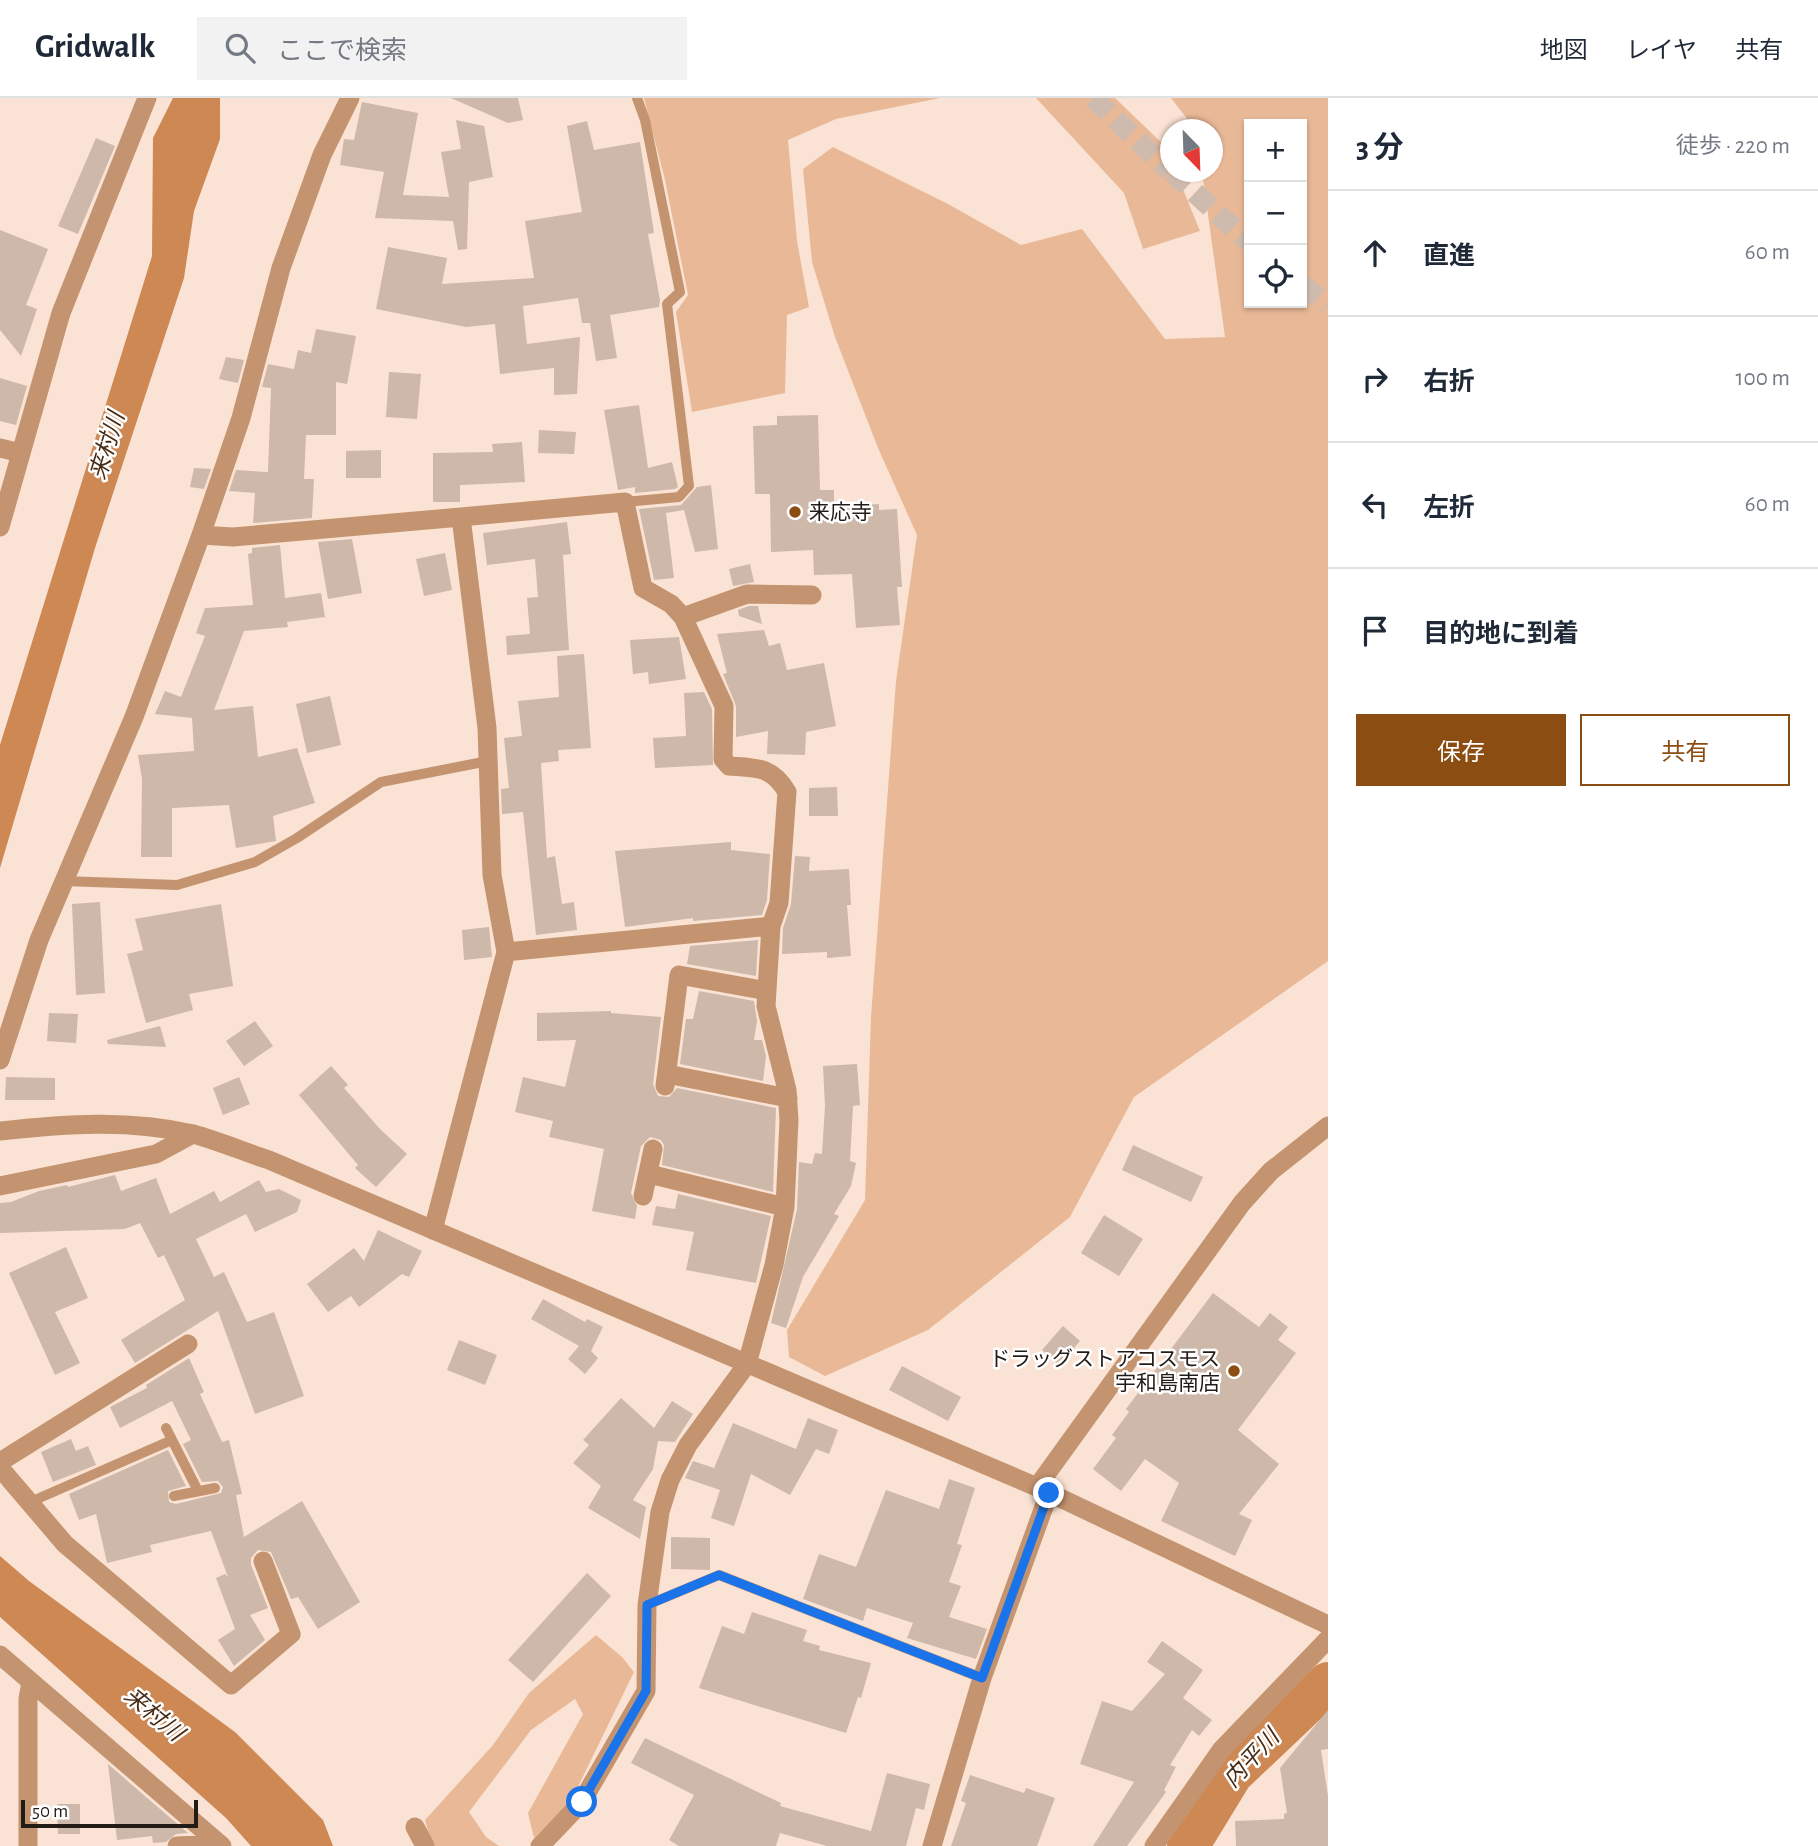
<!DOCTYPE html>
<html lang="ja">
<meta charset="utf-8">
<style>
body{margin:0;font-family:"Alegreya Sans","Noto Sans JP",sans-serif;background:#f2f2f3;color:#1f2937}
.controls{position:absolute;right:21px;top:21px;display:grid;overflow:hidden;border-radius:0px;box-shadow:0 2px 5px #0004}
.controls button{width:63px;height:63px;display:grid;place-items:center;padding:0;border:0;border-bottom:2px solid #e0e1e3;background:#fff;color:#1f2937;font:35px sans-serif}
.compass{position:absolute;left:1160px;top:21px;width:63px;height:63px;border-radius:50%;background:#fff;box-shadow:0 2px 5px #0004;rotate:157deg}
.scale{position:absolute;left:21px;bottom:18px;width:177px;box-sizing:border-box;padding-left:7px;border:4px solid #231b16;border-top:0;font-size:19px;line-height:24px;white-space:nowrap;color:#231b16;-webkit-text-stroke:5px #fff;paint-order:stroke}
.stop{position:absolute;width:21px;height:21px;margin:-16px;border:5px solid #1a73e8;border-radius:50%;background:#fff}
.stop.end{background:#1a73e8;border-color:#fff;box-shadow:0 2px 7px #0008}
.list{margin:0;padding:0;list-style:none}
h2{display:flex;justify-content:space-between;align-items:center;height:91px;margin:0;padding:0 28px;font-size:30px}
h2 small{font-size:23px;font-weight:400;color:#747a83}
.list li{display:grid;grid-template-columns:46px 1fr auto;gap:21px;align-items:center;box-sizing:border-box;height:126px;padding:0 28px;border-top:2px solid #e0e1e3}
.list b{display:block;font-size:26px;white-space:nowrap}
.list em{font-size:23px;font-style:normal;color:#747a83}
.actions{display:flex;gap:14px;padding:21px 28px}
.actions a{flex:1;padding:16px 0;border:2px solid #8c4d13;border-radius:0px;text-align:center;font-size:24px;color:#8c4d13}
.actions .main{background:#8c4d13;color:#fff}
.icon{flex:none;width:38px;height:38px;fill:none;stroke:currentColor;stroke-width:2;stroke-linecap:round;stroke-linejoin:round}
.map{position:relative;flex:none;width:1328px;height:1748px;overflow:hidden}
header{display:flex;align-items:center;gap:42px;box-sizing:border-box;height:98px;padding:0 35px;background:#fff;border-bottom:2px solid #e0e1e3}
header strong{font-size:33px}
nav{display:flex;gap:38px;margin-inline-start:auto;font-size:24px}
.search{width:490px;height:63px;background:#f2f2f3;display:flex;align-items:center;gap:18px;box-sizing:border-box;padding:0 24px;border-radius:0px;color:#747a83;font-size:26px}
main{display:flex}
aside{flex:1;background:#fff}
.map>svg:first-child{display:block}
.green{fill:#e9b997;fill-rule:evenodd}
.water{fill:#cd8853}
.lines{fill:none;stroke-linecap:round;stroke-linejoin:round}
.river{stroke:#cd8853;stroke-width:42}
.building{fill:#cdb8a9}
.motorway-tunnel{stroke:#cfbbae;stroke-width:21;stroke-dasharray:21 10;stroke-linecap:butt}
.service{stroke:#c49470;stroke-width:10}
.minor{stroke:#c49470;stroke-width:19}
.tertiary{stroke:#c49470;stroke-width:19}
.route{stroke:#1a73e8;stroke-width:9}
.poi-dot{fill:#8c4d13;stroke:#fff;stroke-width:2.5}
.labels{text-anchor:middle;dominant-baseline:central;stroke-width:5;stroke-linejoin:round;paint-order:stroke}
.poi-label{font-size:21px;fill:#231b16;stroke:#fff;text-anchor:start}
.water-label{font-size:23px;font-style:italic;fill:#482b14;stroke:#fff}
</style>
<header>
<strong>Gridwalk</strong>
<div class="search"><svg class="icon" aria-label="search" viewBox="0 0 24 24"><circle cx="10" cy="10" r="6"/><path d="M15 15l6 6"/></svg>ここで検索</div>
<nav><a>地図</a><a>レイヤ</a><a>共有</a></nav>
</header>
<main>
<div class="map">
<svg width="1328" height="1748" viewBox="0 0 1328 1748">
<rect width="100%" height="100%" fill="#fae3d4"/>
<!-- green -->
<path class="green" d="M644,0H940L836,21L788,42L797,143L809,209L787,217L785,295L692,314L676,214L688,197L665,82Z
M1036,0H1115L1167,50L1170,74H1176L1200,133L1143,151L1124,95Z
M1171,0H1328V863L1134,999L1070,1119L928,1232L825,1278L789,1259L787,1232L865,1102L871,919L896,583L917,437L878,350L835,239L812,164L803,71L833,49L948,106L1021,147L1082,131L1165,241L1225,239L1202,74H1212V32L1195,31ZM1302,26V205H1249V26Z
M596,1537L622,1559L634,1574L571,1703L534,1740L528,1715L583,1616L575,1601L531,1632L469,1714L486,1739L499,1748H432L425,1722L493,1647L529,1595Z"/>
<!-- water -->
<path class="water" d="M173,0H220V41L194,113L184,180L95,450L0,770V647L152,158L153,40Z
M0,1458L29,1483L235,1634L323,1722L333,1748H251L226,1720L0,1519Z"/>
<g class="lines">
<!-- river -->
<path class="river" d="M1188,1748L1232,1676L1328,1585"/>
</g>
<!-- building -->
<path class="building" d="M451,0H518L523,22L508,25Z
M362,4L418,15L403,97L449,99L441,54L461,51L456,22L484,28L493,79L469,84L467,151L458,152L453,123L375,120L384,74L340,67L344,41L354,42Z
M587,23L594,52L640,44L654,135L648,136L660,202L659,209L610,217L617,260L596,263L590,225H582L578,200L523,208L527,246L580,239L577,296L554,297V270L500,276L495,226L466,229L376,211L388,149L447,160L442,186L534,180L525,123L582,114L567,28Z
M96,40L115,48L78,136L58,128Z
M0,132L48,151L26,207L37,211L21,258L0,232Z
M316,231L356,238L347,286L336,284V337H306L304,381H314L312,420L253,425L255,395L229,393L236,372L268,374L271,290L262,289L268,266L294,271L298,252L311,255Z
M226,259L244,262L238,285L219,281Z
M389,274L421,276L417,321L386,319Z
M0,280L27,288L16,327L0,323Z
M639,307L648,370L672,364L678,389L675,391L635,395V389L618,392L604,312Z
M818,317L820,392H834V409L879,406V412L897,411L902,489H897L900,527L856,530L852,476L814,477L813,452L771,454L770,396H755L753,328L777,327V318Z
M539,332L576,334L574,356L538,355Z
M522,344L525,384L460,387V404H433V355L493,354L492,346Z
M381,352V380H346V353Z
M194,370L211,371L204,391L190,389Z
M711,387L718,451L695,454L684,412L666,415L674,480L654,482L639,411L681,407L697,389Z
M567,424L571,456L563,457L569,552L507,557L506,538L530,536L527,500L538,499L535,461L487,467L483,435Z
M352,441L362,495L328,501L318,444Z
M280,447L285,500L321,495L325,519L287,524L288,529L244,533L214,612L253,608L258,659L297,650L315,705L273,718L276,743L236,750L229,707L172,710V759H141L142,681L138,657L194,653L192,620L155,616L165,593L181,599L205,538L196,535L205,510L253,507L248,456L252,455V450Z
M445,455L452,492L424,498L416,461Z
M750,466L754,484L733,488L729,471Z
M749,508H758L762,526L739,518L738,512Z
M764,532L769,548L780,545L787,572L824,565L836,628L806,634L805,657L767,656L768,633L736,639V608L723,576L727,575L717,536Z
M679,539L686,581L649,586L648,574L633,576L630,542Z
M584,556L591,650L558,652L559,663L541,665L547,760L555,758L562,806L574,804L577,832L536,837L523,714L502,716L501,691L509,690L504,640L522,638L518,603L559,599L557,558Z
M704,594L712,611L713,667L655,670L653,640L686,638L684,595Z
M330,598L341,647L307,655L296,606Z
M837,689L838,718H809V690Z
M731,744V752L770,756L767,802L762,817L693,823V820L625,829L615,753Z
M795,758L810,759L809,773L849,771L851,807H847L851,858L827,860V854L782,856L783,830L791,806Z
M100,804L105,895L76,897L72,806Z
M221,806L233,888L189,896L193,912L146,925L127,856L143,852L135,821Z
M489,829L492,859L464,862L462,832Z
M758,842L756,878L687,866L690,848Z
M699,893L754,903L757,923L754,942H762L766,958L763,983L680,966L686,921H693Z
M611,913V915L661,919L653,986L658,998L669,999L677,990L776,1010L773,1094L662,1067L664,1047L661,1042L650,1039L641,1048L631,1095L637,1108L635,1121L592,1113L604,1051L549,1039L553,1023L515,1014L523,979L565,989L576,942L537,943V915Z
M49,915L78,916L76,945L47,943Z
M255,923L273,948L244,968L226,943Z
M160,928L166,949L108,946L107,942Z
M857,966L860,1007L853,1008L850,1063L856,1065L851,1088L834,1116L839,1118L803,1179L786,1230L771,1225L797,1111L799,1064L812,1066L815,1055L822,1056L825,1008L823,968Z
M331,968L348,987L344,990L380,1031L407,1056L376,1089L355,1070L358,1067L299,997Z
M6,979L55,980V1002H5Z
M239,979L250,1006L223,1017L213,990Z
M1133,1047L1203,1079L1191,1104L1122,1072Z
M115,1077L121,1093L156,1080L170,1116L214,1093L220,1104L259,1082L266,1094L279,1091L301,1102L297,1114L255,1134L246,1116L196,1141L214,1179L224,1174L247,1224L274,1214L304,1298L255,1316L218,1213L135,1265L121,1242L185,1202L164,1157L158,1160L140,1125L125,1131L0,1135V1105L11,1104L39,1093L67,1087L68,1089Z
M678,1096L771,1118L756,1185L686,1172L694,1134L652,1127L656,1108L675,1111Z
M1104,1117L1143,1141L1119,1178L1081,1155Z
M378,1132L422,1153L409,1179L402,1176L359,1209L351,1198L328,1214L307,1186L354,1150L364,1163Z
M66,1149L88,1200L55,1214L80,1265L55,1277L9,1175Z
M1213,1195L1259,1229L1270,1215L1288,1229L1278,1242L1296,1255L1238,1332L1279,1366L1239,1416L1252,1422L1235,1458L1161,1423L1179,1385L1145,1361L1121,1393L1093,1371L1116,1340L1112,1337L1129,1314L1126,1311Z
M543,1201L585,1224L587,1221L603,1229L591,1253L598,1260L585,1276L568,1261L579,1248L531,1221Z
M1063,1228L1080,1243L1059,1267L1042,1252Z
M459,1242L497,1257L485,1287L447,1272Z
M189,1260L204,1294L200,1296L222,1344L229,1342L242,1396L236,1397L244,1439L302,1403L360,1504L318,1531L298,1499L291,1501L271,1454L258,1452L251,1460V1467L268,1510L250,1517L265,1542L234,1568L218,1542L235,1531L216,1480L225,1476L228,1479L211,1433L150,1447L152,1454L107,1465L96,1416L79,1422L69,1396L168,1352L186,1388L168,1393L169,1404L176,1406L221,1395L223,1389L218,1383L202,1384L183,1346L191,1342L172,1303L120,1330L110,1309L147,1290L146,1287Z
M902,1268L961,1299L948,1323L889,1292Z
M621,1300L654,1330L672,1303L693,1316L675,1344L658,1343L653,1371L633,1402L646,1409L640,1441L588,1410L601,1388L573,1365L589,1347L583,1342Z
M808,1320L838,1332L829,1356L816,1351L790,1397L751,1376L734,1428L711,1420L720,1392L685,1380L693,1363L714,1370L733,1325L796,1351Z
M71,1341L76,1353L88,1348L96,1367L53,1384L41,1354Z
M949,1381L975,1390L957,1446L962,1447L949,1484L961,1488L949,1519L987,1531L976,1561L907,1540L913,1525L867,1510L863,1523L803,1501L819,1456L856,1469L886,1392L939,1411Z
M671,1439L710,1440V1472L671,1471Z
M587,1475L611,1498L533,1584L508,1562Z
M752,1514L807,1532L803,1543L820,1548L819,1552L871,1565L861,1600L858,1599L846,1635L699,1590L722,1528L744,1536Z
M1162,1543L1203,1572L1183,1600L1212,1622L1199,1638L1192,1632L1170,1667L1176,1669L1164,1692L1166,1694L1127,1748H1093L1134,1684L1080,1666L1102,1603L1132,1613L1165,1576L1147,1564Z
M1328,1612V1651L1321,1652L1328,1698V1748H1236L1235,1723L1284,1721V1716L1287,1715L1280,1670Z
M645,1640L781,1705L780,1708L871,1733L887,1675L930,1686L924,1712L916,1710L906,1748H827L780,1735L776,1748H679L669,1742L694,1697L631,1665Z
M108,1666L146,1699L188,1735L176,1736L166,1744L153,1745L152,1738L117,1742Z
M970,1677L1024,1695L1026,1690L1055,1700L1037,1748H951L966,1705L961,1703Z
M57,1706H80V1736H58Z"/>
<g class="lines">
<!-- motorway-tunnel -->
<path class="motorway-tunnel" d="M1093,0L1170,73
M1172,74L1249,144
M1302,187L1328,207"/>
<!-- service -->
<path class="service" d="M625,404L679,399L689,388L667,206L680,194L645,22L637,0
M63,783L177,787L255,764L297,740L381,684L488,663
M166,1330L198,1393
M174,1398L215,1390
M28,1405L172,1342
M647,1507L719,1477L982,1580"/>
<!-- minor -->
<path class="minor" d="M0,350L21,355
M461,419L625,404L643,490L671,506L683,519L724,608L723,661L729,668C756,670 772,668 787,694L779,805L771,828L766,908L787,992L789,1022L785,1109L774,1167L747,1266L688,1347L670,1382L660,1414L647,1507L646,1593L581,1705L540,1748
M0,429L61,215L147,0
M201,437L233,439L461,419L487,630L492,777L506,854L433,1132
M683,519L747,496L812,497
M506,854L771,828
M0,962L39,842L134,619L201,437L241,320L281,170L322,57L350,0
M667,976L788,1000
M665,988L679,877L767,893
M649,1076L785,1109
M0,1088L156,1056L193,1036
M643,1098L653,1051
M0,1364L188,1246
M0,1370L65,1446L231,1587L291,1536L263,1463
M1037,1389L1242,1105L1271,1073L1328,1028
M0,1557L222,1748
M415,1729L425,1748
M28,1748V1601L31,1584
M177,1748L219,1746
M932,1748L982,1580L1049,1395"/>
<!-- tertiary -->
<path class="tertiary" d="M0,1033C65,1026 129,1021 193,1036C219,1043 244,1054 269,1062L1037,1389L1328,1527
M1154,1748L1222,1651L1328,1541"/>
</g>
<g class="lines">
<!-- route -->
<path class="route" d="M582,1704L646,1593L647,1507L719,1477L982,1580L1049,1395"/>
</g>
<!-- markers -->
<g class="poi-dot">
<circle cx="795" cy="414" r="7"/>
<circle cx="1234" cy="1273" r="7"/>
</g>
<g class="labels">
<!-- poi labels -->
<g class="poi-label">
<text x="809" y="414">来応寺</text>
<text x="1220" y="1261" text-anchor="end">ドラッグストアコスモス<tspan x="1220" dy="24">宇和島南店</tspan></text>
</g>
<!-- water labels -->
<g class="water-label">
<text transform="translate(108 348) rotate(-73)">来村川</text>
<text transform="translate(153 1617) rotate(40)">来村川</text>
<text transform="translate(1252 1661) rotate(-47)">内平川</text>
</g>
</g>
</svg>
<div class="controls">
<button>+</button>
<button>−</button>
<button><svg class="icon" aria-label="locate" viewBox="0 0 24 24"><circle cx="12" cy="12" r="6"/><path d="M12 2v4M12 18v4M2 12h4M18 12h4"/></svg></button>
</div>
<svg class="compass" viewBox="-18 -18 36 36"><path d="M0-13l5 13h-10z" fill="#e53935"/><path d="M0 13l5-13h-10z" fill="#747a83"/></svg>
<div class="scale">50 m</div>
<div class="stop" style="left:582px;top:1704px"></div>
<div class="stop end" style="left:1049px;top:1395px"></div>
</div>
<aside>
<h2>3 分<small>徒歩 · 220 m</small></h2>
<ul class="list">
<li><svg class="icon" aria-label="ahead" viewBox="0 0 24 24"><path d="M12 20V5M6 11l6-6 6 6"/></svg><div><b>直進</b></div><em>60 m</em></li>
<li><svg class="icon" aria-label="right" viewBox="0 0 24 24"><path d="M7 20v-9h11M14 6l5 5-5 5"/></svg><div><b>右折</b></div><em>100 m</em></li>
<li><svg class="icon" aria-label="left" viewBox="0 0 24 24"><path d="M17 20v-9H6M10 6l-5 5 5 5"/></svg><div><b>左折</b></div><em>60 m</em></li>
<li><svg class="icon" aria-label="arrive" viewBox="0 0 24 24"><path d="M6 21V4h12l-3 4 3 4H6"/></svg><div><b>目的地に到着</b></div></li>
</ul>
<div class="actions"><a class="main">保存</a><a>共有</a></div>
</aside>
</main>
